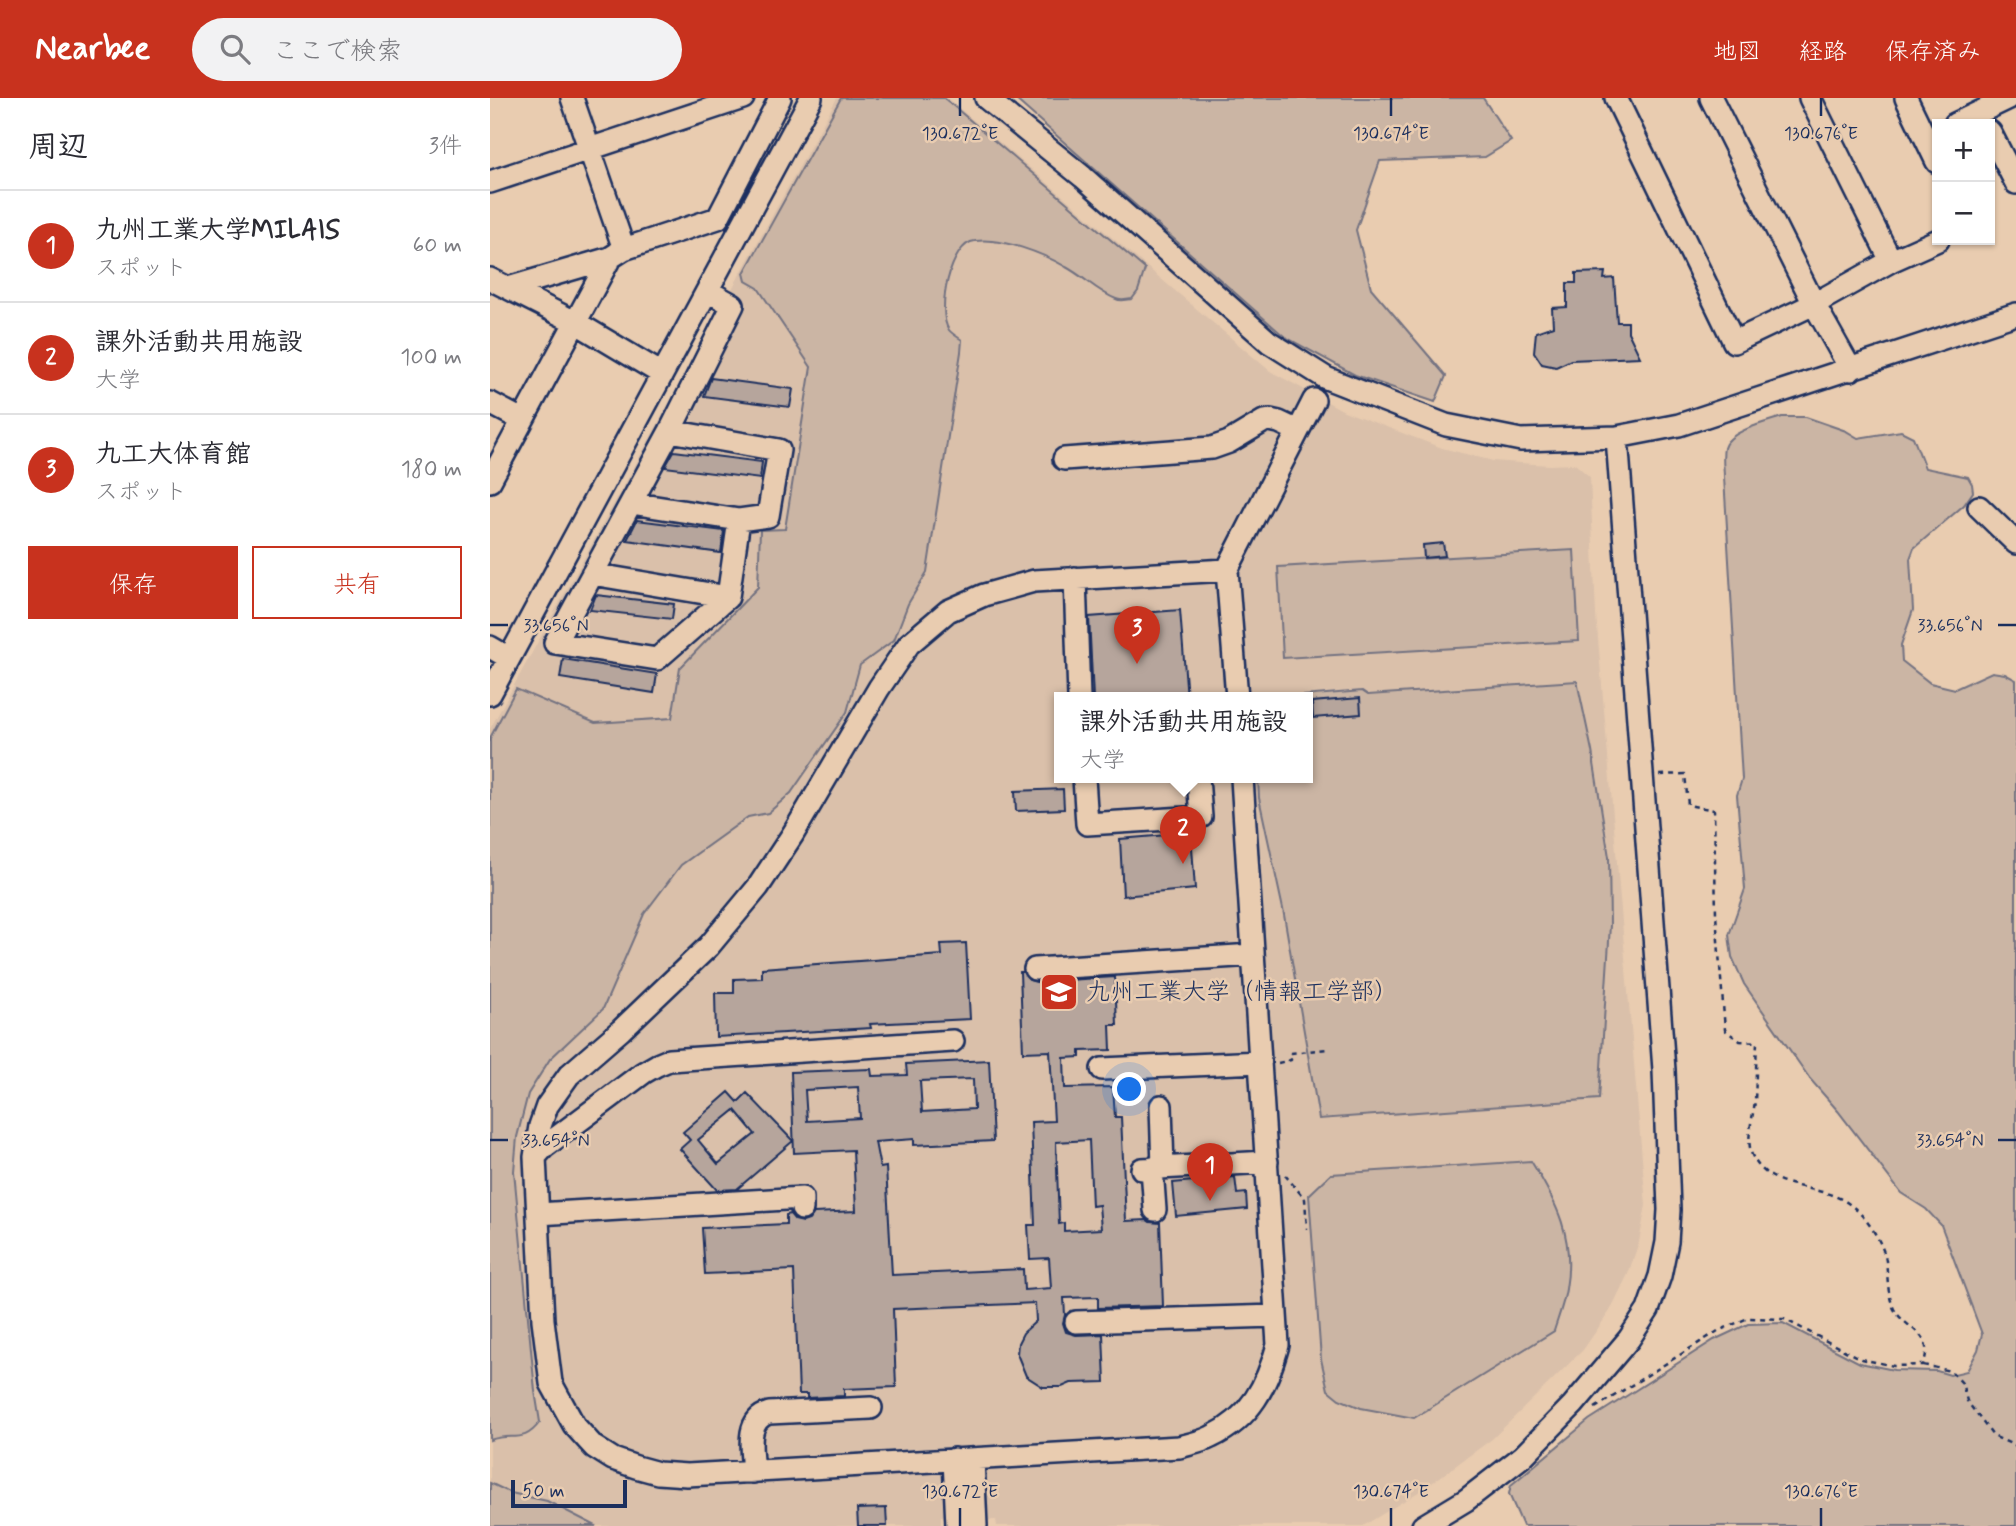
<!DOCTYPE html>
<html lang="ja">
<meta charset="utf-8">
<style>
body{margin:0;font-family:Mynerve,"Klee One",sans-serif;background:#f2f2f3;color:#2b2b33}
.controls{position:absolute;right:21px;top:21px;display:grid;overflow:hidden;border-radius:0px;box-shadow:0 2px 5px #0004}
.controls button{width:63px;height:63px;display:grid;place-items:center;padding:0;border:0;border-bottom:2px solid #e1e1e2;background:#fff;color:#2b2b33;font:35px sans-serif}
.scale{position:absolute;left:21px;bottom:18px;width:116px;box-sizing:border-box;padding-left:7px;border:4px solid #1b2f5e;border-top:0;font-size:19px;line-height:24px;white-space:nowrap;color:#1b2f5e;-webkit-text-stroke:5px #e9ccb0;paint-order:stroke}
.you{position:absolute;left:640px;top:992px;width:24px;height:24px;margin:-18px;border:5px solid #fff;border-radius:50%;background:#1a73e8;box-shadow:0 0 0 10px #1a73e833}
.badge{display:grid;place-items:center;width:46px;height:46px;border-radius:50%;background:#c8321e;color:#fff;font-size:23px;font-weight:700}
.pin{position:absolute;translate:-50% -58px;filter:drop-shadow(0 2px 4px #0008)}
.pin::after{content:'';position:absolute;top:37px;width:24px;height:21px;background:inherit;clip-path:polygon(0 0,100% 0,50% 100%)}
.popup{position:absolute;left:564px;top:594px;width:259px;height:91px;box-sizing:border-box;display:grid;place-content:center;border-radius:0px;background:#fff;filter:drop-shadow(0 2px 5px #0005);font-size:23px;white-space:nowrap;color:#7c7c81}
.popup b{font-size:26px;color:#2b2b33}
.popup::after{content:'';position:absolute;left:50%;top:100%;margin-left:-14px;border:14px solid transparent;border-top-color:#fff}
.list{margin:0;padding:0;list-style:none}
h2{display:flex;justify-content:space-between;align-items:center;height:91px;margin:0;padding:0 28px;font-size:30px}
h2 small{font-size:23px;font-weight:400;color:#7c7c81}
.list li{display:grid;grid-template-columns:46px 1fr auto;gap:21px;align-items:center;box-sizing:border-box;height:112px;padding:0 28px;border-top:2px solid #e1e1e2}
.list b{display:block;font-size:26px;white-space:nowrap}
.list p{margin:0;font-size:23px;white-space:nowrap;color:#7c7c81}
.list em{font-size:23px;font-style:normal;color:#7c7c81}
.actions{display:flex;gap:14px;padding:21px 28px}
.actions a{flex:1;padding:16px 0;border:2px solid #c8321e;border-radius:0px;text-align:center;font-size:24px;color:#c8321e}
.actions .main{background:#c8321e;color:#fff}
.icon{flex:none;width:38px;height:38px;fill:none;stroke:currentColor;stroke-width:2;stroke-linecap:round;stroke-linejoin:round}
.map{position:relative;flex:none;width:1526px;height:1428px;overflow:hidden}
header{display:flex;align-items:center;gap:42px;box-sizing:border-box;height:98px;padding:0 35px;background:#c8321e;color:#fff}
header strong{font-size:33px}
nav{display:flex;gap:38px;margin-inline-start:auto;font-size:24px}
.search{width:490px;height:63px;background:#f2f2f3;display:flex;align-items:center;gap:18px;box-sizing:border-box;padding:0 24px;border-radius:38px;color:#7c7c81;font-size:26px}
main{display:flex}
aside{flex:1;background:#fff}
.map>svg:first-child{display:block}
.built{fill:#dac0aa;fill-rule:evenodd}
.green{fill:#cbb5a4;stroke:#737281;stroke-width:2}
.building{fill:#b6a59c;stroke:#1b2f5e;stroke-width:2;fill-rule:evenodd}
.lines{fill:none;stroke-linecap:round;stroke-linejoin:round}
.minor-casing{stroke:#1b2f5e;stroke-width:26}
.path{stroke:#1b2f5e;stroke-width:2.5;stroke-dasharray:5 5;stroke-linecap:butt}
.minor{stroke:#e9ccb0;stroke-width:21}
.ticks{fill:none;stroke:#1b2f5e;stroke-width:2.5}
.labels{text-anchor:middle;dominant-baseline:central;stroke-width:5;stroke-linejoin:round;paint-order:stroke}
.poi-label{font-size:24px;fill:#1b2f5e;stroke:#e9ccb0;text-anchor:start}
.ticks-label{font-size:18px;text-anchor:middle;fill:#1b2f5e;stroke:#e9ccb0;stroke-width:5;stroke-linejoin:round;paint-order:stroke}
</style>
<header>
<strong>Nearbee</strong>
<div class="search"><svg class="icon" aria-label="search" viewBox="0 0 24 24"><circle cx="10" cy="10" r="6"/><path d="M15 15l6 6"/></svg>ここで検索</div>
<nav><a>地図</a><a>経路</a><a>保存済み</a></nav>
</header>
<main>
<aside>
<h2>周辺<small>3件</small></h2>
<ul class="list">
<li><span class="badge">1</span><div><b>九州工業大学MILAIS</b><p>スポット</p></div><em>60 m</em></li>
<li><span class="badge">2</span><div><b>課外活動共用施設</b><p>大学</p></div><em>100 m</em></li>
<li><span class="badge">3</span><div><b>九工大体育館</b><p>スポット</p></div><em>180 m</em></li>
</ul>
<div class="actions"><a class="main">保存</a><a>共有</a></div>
</aside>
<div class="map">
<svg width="1526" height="1428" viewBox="0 0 1526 1428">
<rect width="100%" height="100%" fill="#e9ccb0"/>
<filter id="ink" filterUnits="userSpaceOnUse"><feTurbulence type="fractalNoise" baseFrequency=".0143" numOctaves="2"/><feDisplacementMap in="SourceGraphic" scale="14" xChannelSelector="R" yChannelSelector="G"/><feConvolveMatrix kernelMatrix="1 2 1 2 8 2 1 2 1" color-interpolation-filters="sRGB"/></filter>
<g filter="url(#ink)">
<!-- built -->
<path class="built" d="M347,0H457L780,273L854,313L952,350L1003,363L1059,367L1085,366L1100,379L1106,517L1156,1107L1149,1144L1138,1176L1120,1213L1093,1252L1002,1341L935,1390L873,1428H507L506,1422L486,1423L467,1417L451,1418V1428H0V631ZM569,600H817V680H569Z"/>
<!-- green -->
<path class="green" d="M351,0H454L655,171L648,193L642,201C637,202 630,203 626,201C608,194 593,178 576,169C554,156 511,139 485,143C460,145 446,214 459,232C462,236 468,239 472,242L471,254L437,474L418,506L404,542L370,567L357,614L301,695L278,715L258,719L191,767L154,816L113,911L60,961L38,996L27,1039L24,1073L45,1293L50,1324C33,1347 23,1334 0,1342V640L26,591L105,625L182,620L190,570L268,489L270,432L295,431L321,269L268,190L256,183L254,175Z
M524,0H993L1021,43L995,59L890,63L866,132L881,190L956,278L945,304L865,277L795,239Z
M1292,319H1316L1356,333L1368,340L1411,333L1423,339L1435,370L1478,379L1482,386L1483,394L1474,407L1424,450L1420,461L1423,512L1411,547L1412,563L1440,585L1465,591L1502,574L1515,576L1526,582V1428H1033L1019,1396L1021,1387L1099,1322L1224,1242L1258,1226L1293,1225L1370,1265L1404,1272L1447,1273L1460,1277L1477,1273L1488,1252L1492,1236L1451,1127L1436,1111L1411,1095L1348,1013L1320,981L1254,886L1242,859L1239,837L1255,791L1247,697L1252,681L1234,379C1234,370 1232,359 1234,350C1238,333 1277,324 1292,319Z
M1084,452L1089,543L793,560L788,469Z
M1087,583L1102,653L1119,759L1120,827L1109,1001L829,1021L793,811L769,700L768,680H817V600H789L872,593L878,597Z
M1041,1063C1067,1105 1085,1140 1076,1191C1074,1205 1068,1220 1064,1233L924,1320L871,1310L849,1301L838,1292L831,1261L819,1097L841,1076Z
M0,1385L21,1395L57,1403L106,1428H0Z"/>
<!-- building -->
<path class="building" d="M1115,174L1114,181L1124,180L1127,224H1138V234L1150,259L1081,262L1066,269L1052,266L1044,254L1046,234L1063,228L1062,210L1077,209V185H1086V175Z
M221,280L303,291L300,309L214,298Z
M184,353L272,364L270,381L175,369Z
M147,422L234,433L231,455L137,442Z
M953,445L955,458L934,460L933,447Z
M106,497L184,506L182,521L100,512Z
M690,512L697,600H603L599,519Z
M73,561L167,576L164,595L70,580Z
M870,600L871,616L823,620L822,604Z
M573,691L574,711L526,713L525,693Z
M701,735L705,791L633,798L630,741Z
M476,845L480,921L380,926L381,930L226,939L225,895H244V881L272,880V870L452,857L451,846Z
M530,874H533L539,882L546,884L625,879L627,927H620L621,952L590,953V959L574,960L575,990L623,989L625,1019H631L636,1123L657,1122L660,1124L670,1125L673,1208L608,1210V1199L574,1200L575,1217L573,1225L576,1234L586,1237L613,1236L615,1284L581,1285L572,1289H553L536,1278L527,1256L528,1245L533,1235L546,1223L545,1205L403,1211L406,1289L354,1291V1298L317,1300V1296H309L304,1172L215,1176L212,1130L296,1126V1117L300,1116L305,1122L313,1124L319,1122L324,1115L366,1113L363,1052L304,1055L301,974L381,971L382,978L417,977L416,966L499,962L503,1043L424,1047V1041L385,1044L390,1070L396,1069L402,1177L533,1171L534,1192L561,1190L559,1160L540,1161L538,1127H545L541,1024L564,1023L560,953L533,954ZM483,981L484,1011L432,1014L430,983ZM368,989L370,1020L317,1023L315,992ZM599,1042L602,1108L609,1107L611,1131L574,1133V1125L569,1126L566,1044Z
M239,994L248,1004L257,995L303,1043L247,1091L227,1092L190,1051L200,1042L193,1034ZM245,1012L265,1036L228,1066L208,1042Z
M745,1079L747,1096L756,1095L757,1111L686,1118L683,1085Z
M396,1410L397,1428H368L367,1411Z"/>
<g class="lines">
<defs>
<path id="minor" d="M82,0L134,151
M496,0L593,79L779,244L836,280L956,327L1031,342L1127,339L1189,327L1526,216
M1126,0L1244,244L1324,206L1401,163L1448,142
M1221,0L1324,206L1361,272
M1320,0L1401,163
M1416,0L1447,64
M1465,26L1519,0
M1500,34L1526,85
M0,84L253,0
M0,181L85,224L172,276
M18,190L120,160
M0,305L32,322
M180,333L289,352L278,418L249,422L238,499L167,561L65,545L180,333L243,207L218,193
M574,361L722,350L739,344L774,323L780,322L789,324L808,333
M0,383L120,160L134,151L228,120L290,0
M141,405L249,422
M1489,409L1526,445
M737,472L544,483L494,497L458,513L419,546L389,590L303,736L268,789L219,848L131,932L79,977L57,1008L50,1028L45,1059L53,1222L61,1285L84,1327L104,1349L123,1361L146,1369L168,1375L197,1377L689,1349C700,1346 712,1344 721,1339C761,1320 777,1287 788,1247L752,680
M102,476L238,499
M585,480L589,600
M0,549L19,560
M0,596L321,0
M747,600L737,472L824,302
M594,680L597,726L711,719L708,680
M545,871L763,857
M612,971L770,964
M671,1008L673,1070
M45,1059L54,1049L153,975L167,967L179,962L463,943
M662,1070L665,1112
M652,1071L777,1064
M48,1116L312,1100V1111
M586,1224L786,1218
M464,1361L467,1428
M483,1361L486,1428
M263,1374C262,1355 254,1322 279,1315L381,1310
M933,1428L976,1402L1033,1358L1083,1307L1139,1241L1158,1212L1170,1178L1177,1144L1179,1112L1174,972L1127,339"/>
</defs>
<!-- minor casing -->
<use href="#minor" class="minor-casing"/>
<!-- path -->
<path class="path" d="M788,965L801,962V955L837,951
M795,1077L815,1101L817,1131
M1433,1267L1461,1273L1472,1285L1477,1303L1503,1338L1526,1348
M1105,1310L1228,1233L1258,1220L1294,1221L1371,1261L1404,1268L1433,1267C1446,1234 1416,1233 1404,1211C1397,1196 1398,1179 1396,1163C1393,1145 1378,1121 1363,1109C1335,1084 1284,1096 1264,1061C1254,1044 1263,1021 1265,1003C1266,983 1266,963 1267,944L1250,943L1235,932L1226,817L1224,712L1198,707L1195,676L1169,677"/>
<!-- minor -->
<use href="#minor" class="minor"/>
</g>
</g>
<!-- ticks -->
<path class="ticks" d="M470,0V18M901,0V18M1331,0V18M0,527H18M1508,527H1526M0,1042H18M1508,1042H1526M470,1410V1428M901,1410V1428M1331,1410V1428"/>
<!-- icons -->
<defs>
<symbol id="university-square" viewBox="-11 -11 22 22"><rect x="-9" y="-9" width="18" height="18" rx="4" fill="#c8321e" stroke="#e9ccb0"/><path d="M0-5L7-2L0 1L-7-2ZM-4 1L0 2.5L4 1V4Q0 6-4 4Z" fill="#fff"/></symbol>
</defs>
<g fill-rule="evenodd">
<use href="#university-square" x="547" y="872" width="44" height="44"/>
</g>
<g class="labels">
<!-- poi labels -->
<g class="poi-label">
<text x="596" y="894">九州工業大学（情報工学部）</text>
</g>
</g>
<g class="ticks-label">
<text x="470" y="41">130.672°E</text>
<text x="901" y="41">130.674°E</text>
<text x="1331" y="41">130.676°E</text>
<text x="66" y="533">33.656°N</text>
<text x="1460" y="533">33.656°N</text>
<text x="66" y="1048">33.654°N</text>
<text x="1460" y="1048">33.654°N</text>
<text x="470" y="1399">130.672°E</text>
<text x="901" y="1399">130.674°E</text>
<text x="1331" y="1399">130.676°E</text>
</g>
</svg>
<div class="controls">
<button>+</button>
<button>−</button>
</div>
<div class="scale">50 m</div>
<div class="you"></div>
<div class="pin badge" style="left:720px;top:1103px">1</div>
<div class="pin badge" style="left:693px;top:766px">2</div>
<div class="popup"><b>課外活動共用施設</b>大学</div>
<div class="pin badge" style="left:647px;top:566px">3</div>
</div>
</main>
